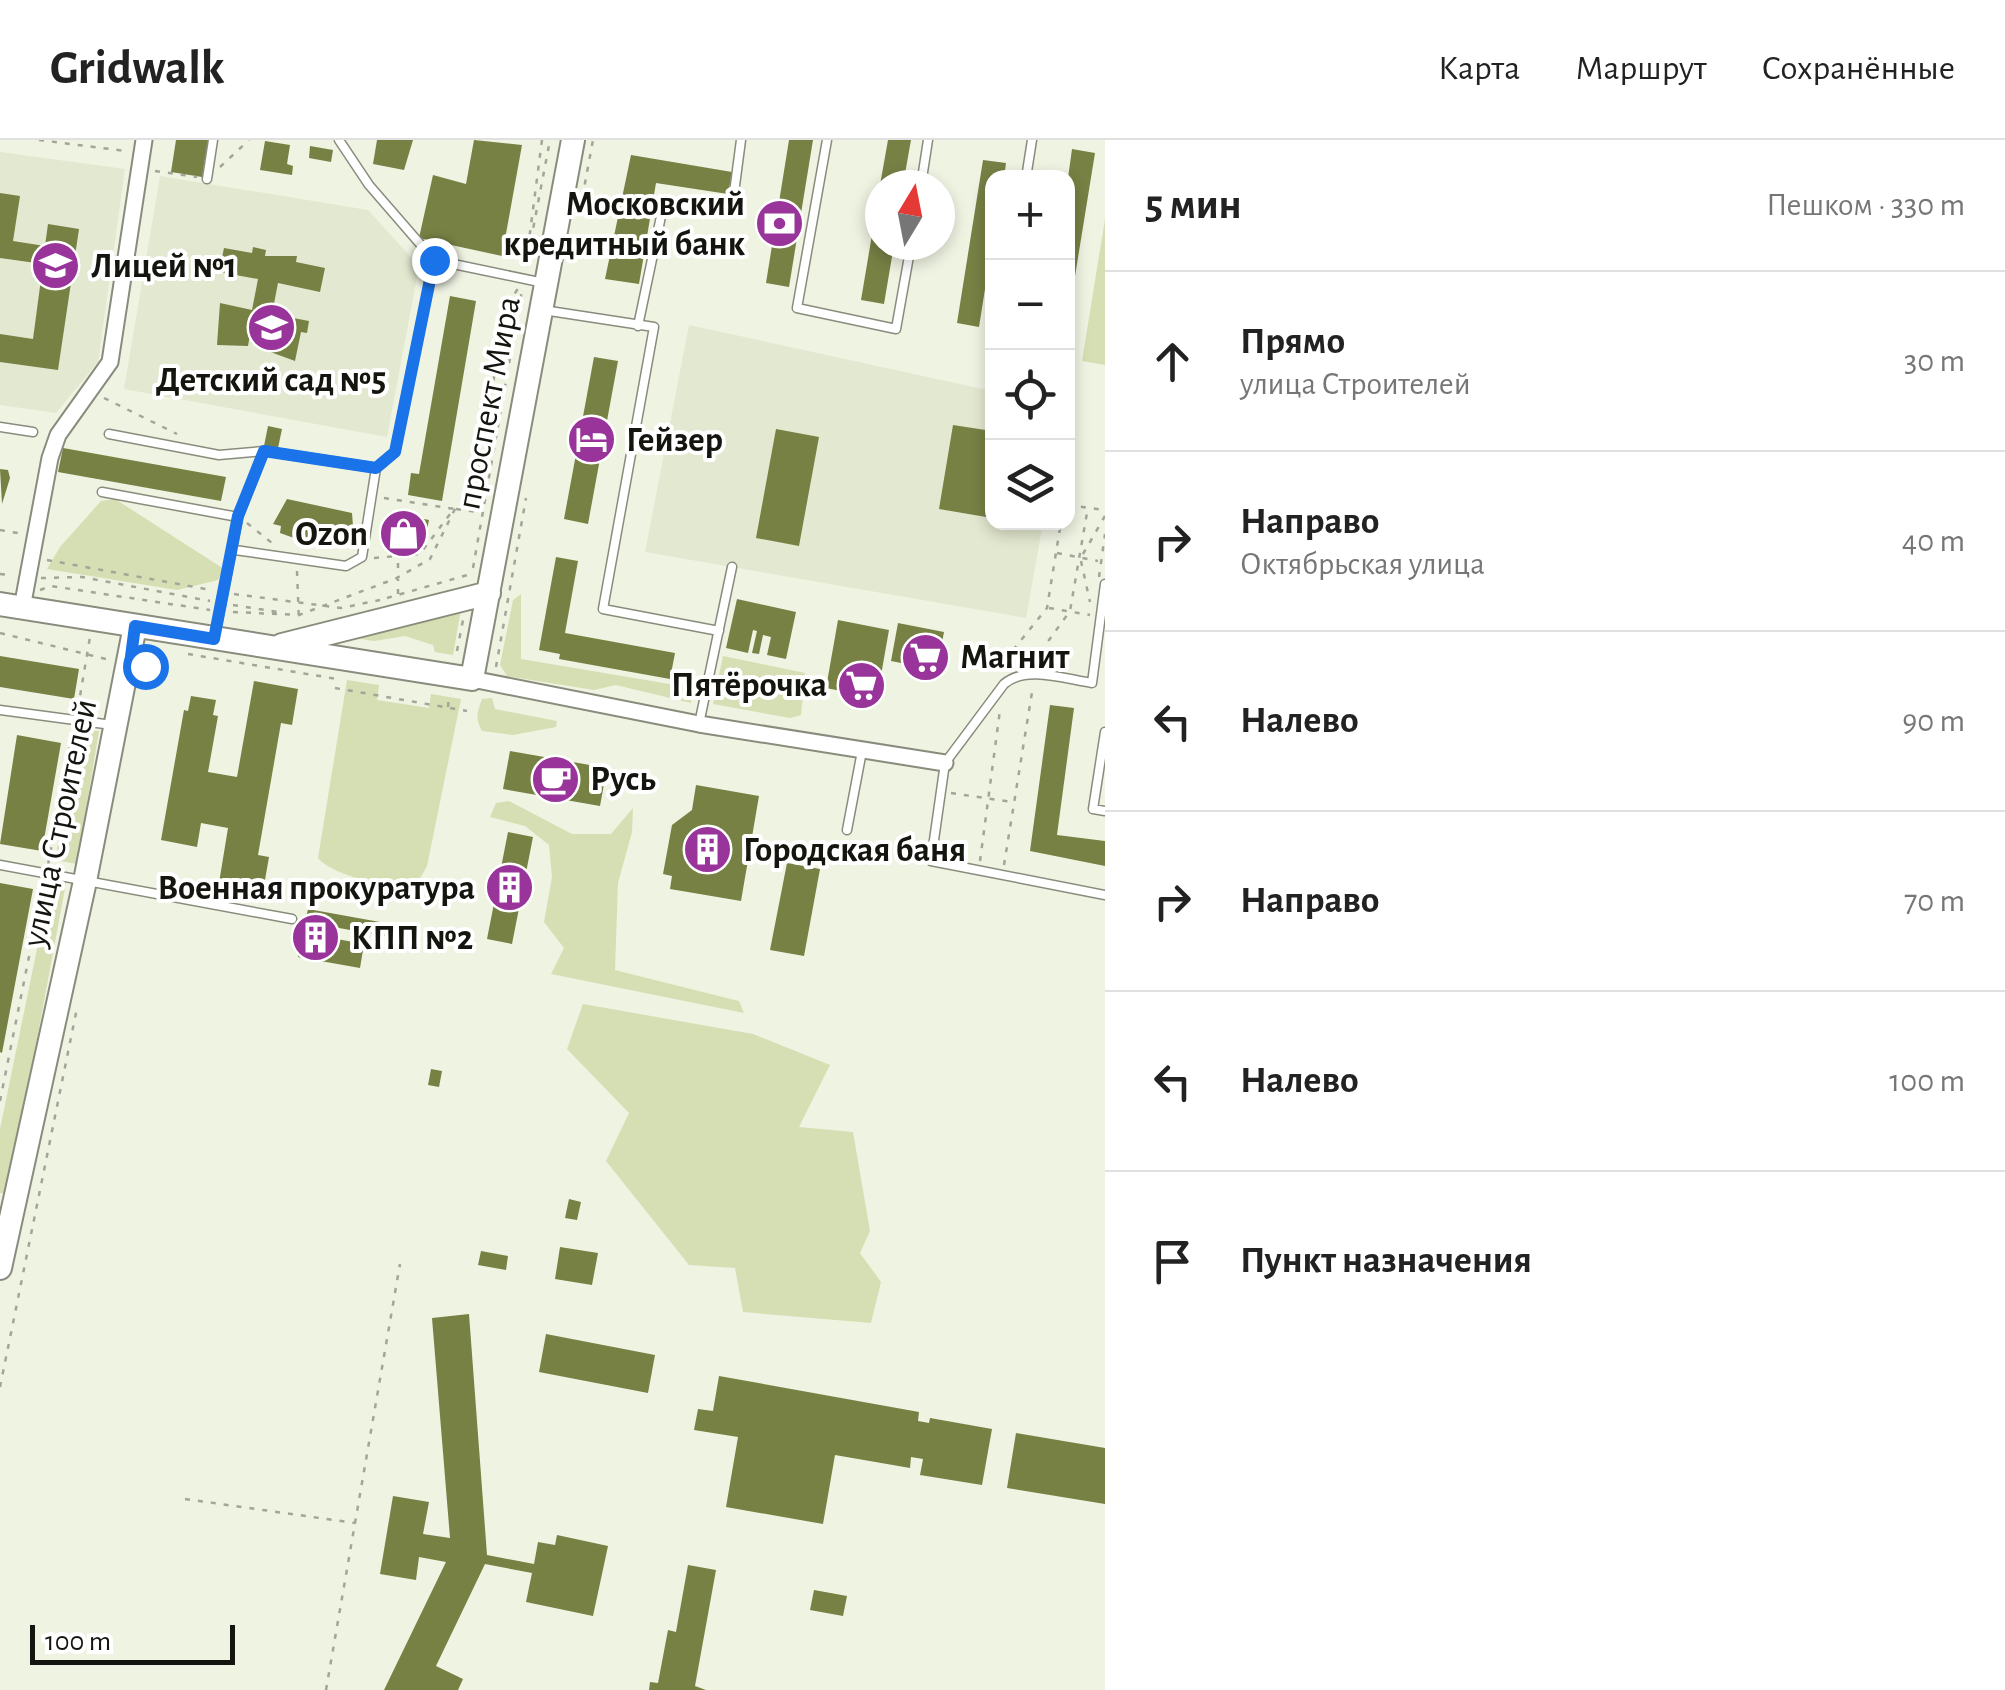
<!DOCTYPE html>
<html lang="ru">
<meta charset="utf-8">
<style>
body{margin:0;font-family:"Alegreya Sans",sans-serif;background:#f6f6f6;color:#222}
.controls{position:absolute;right:30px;top:30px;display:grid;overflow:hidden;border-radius:20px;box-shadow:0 5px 15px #0003}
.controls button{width:90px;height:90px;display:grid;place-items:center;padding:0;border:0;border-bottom:2px solid #e0e0e0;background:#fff;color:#222;font:50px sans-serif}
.compass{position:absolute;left:865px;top:30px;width:90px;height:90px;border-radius:50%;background:#fff;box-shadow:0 5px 15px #0003;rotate:10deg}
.scale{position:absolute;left:30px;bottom:25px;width:205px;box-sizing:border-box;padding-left:10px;border:5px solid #14150f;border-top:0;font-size:28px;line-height:35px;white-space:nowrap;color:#14150f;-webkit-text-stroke:8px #fff;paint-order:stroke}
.stop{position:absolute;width:30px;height:30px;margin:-22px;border:8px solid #1a73e8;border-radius:50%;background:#fff}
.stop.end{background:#1a73e8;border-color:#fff;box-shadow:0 2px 10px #0008}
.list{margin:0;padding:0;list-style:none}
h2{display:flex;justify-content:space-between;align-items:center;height:130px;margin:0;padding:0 40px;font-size:42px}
h2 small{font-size:32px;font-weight:400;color:#767676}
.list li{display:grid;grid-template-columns:65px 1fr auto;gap:30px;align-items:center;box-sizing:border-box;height:180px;padding:0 40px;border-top:2px solid #e0e0e0}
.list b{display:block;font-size:38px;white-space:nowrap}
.list p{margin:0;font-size:32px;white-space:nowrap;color:#767676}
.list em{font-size:32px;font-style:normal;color:#767676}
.icon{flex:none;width:55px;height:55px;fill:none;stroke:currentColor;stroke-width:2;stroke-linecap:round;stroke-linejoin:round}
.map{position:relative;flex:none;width:1105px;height:1550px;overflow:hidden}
header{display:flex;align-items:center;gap:60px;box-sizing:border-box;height:140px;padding:0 50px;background:#fff;border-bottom:2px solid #e0e0e0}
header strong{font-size:48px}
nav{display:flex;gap:55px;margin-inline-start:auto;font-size:35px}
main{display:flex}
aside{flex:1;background:#fff}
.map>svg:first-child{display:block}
.built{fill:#e3e8d0}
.green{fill:#d6deb3}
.building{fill:#778144}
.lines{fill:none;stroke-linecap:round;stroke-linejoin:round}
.lane-casing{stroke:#898c7d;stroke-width:11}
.street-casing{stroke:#898c7d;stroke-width:19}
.secondary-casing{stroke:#898c7d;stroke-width:26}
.path{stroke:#a2a598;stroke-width:2.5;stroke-dasharray:5 8;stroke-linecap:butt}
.lane{stroke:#fff;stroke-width:8}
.street{stroke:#fff;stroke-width:15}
.secondary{stroke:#fff;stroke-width:22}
.route{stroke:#1a73e8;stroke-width:12}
.labels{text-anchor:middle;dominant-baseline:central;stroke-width:8;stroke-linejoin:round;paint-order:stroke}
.poi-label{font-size:35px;font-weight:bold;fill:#14150f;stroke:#fff;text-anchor:start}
.street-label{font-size:35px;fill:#14150f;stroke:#fff}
</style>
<header>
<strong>Gridwalk</strong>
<nav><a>Карта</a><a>Маршрут</a><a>Сохранённые</a></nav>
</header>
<main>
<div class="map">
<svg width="1105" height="1550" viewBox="0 0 1105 1550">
<rect width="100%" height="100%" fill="#eff3e2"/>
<!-- built -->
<path class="built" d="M0,12L125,29L98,222L56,273L0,265Z
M160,36L368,70L419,126L387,297L124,249Z
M689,185L992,251V382L1043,383L1026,478L645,412Z"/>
<!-- green -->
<path class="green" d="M1105,79V225L1082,221Z
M115,359L224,429L218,440L177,450L47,429L60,407L101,361Z
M521,454V519L693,548L691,563L616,545L594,550L507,536L500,525L513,460Z
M461,469L453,515L435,512L433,505L405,496L374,501L355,498Z
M723,516L805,533L801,575L790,578L713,564Z
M347,540L379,545L377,560L429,568L431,554L461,559L427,726C424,731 422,737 418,740C400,754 331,735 318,718Z
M492,558L495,569L557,581L556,587L513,595L482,591C475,579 477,572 482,559Z
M79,589L99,591L77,724L55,720Z
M509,661L572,694H611L633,668L632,692L618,743L615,830L739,861L744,873L551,834L564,808L544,782L552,737L549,705L525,686L490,677L496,663Z
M51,741L66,743L8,1055L0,1053V989Z
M583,864L753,894L830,925L799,987L853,992L870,1091L860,1113L881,1142L871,1183L743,1172L735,1128L689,1125L606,1021L629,973L567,909Z"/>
<!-- building -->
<path class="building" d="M176,0H208L202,37L171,32Z
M377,0H413L404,30L373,24Z
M474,0L522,5L502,116L419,98L433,35L466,44Z
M789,0H813L789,147L766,143Z
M888,0H911L903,45H880Z
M265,1L290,5L287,24L293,26L292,35L260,30Z
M310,6L333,10L331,22L309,18Z
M1072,9L1095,13L1070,167L1068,38Z
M631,15L732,32L728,54L656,43L639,144L605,139Z
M983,20L1006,23L1004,38H992V105L979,187L957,183Z
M0,53L20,56L13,101L45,106L48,84L79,89L58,230L0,222V194L33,199L43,124L0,118Z
M878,59L880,105H894L884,164L861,160Z
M253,107L266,110L265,116H297L296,122L325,128L320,152L278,143L272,174L309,181L307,193L301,192L295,221L265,210L269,192L251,188L248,206L217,205L220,163L252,170L258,139L219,132L224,108L252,113Z
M450,156L476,161L442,361L408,355L411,333L419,334Z
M594,217L618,221L588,384L564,379Z
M953,285L992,291V378L939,369Z
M268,286L282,289L278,308L264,306Z
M776,289L819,297L799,406L756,398Z
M63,308L226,337L221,361L58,332Z
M0,329L8,330L10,338L2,364Z
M287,359L352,373L354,399L347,398L345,406L319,407L280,393L281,386L273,384Z
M404,375L429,380L425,400L400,395Z
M556,417L578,421L565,493L675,513L670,539L559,519L560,514L539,510Z
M737,459L796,472L786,519L767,515L771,497L763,495L759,514L752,513L757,491L753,490L748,513L726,508Z
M838,480L889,490L877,558L826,548Z
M898,483L944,492L937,530L891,521Z
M0,516L79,529L74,559L0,547Z
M254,541L298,549L292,585L281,583L258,715L269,717L262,757L218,749L228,688L201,683L197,707L161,700L184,570L188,571L191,556L216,560L213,575L218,576L208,632L237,637Z
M1050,565L1074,568L1057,695L1105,701V726L1030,711Z
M17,595L61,603L42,711L0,704Z
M510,611L607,628L600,666L503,649Z
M696,645L759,656L741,761L670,749L672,736L663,734L672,685L692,670Z
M508,692L533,697L512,804L487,799Z
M787,723L820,729L804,816L770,810Z
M0,743L33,749L2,913L0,912Z
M308,769L402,786L400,799L328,786L326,797L364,804L360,828L298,817L302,793L313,795L315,784L305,782Z
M431,929L442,931L439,947L428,945Z
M569,1059L581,1062L577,1080L565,1078Z
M560,1107L598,1113L592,1145L555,1139Z
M481,1111L508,1116L506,1130L478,1125Z
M469,1174L487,1415L534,1424L538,1402L555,1405L557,1395L608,1406L593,1476L526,1462L532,1433L485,1424L436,1526L463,1539L458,1550H384L446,1422L419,1417L416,1440L380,1434L393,1356L429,1362L423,1394L450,1398L432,1178Z
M546,1194L655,1215L648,1253L539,1232Z
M719,1236L919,1272L918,1281L929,1283L930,1278L992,1289L982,1345L920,1335L923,1319L911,1317L910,1328L835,1315L823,1384L726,1367L738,1297L694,1290L698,1269L713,1271Z
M1016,1293L1105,1308V1364L1007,1348Z
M688,1425L716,1430L695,1546L706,1550H649L650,1542L658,1543L668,1490L676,1492Z
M814,1450L847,1456L843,1476L810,1470Z"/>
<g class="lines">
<defs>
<path id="lane" d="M339,0L369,45L434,120L544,143
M827,0L797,168L896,189L911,105
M1026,38L1032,0
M207,39L213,0
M921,45L928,0
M543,170L654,187L603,469L719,491
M638,186L664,62L732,68L741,0
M0,287L33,292
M109,294L219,315L264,311
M102,352L238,377
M235,410L346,426L362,417L376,328
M1105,444L1092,543C1065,539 1026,525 1004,544L945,623L931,721L1105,755
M215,495L238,377L264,311L376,328L395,312L434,120
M0,570L112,585
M699,584L732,427
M1105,592L1093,669L1105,671
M847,690L862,611
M0,725L292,779"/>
<path id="street" d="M22,468L50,318L58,295L110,222L144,0
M472,539L699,584L945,623"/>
<path id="secondary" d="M0,464L472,539L573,0
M282,505L489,453
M0,1128L85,741L135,486"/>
</defs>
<!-- lane casing -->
<use href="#lane" class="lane-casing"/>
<!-- street casing -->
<use href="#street" class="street-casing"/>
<!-- secondary casing -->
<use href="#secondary" class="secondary-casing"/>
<!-- path -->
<path class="path" d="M39,0L126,11
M220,27L249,0
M155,31L197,37
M580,70L593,0
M528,108L542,0
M526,126L550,0
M104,258L177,294
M384,358L455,369
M1068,365L1105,370
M456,369L478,372
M247,383L272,403
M0,390L23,394
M1057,413L1098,421
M1083,414L1105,376
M374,418L420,414L450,374
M47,420L211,450
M1081,421L1090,462
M473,428L522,150
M297,431L299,482
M0,434L13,435
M1099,437L1105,394
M41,438L82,437L210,461
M40,450L51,446L210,470
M234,454L341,468L380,460
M398,454V418
M387,458L471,434
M233,465L284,473
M1049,468L1090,475
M233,472L299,475L397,438L430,419L455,369L475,349L506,167L519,147
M0,493L110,520
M457,511L463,480
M188,514L337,539
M1005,520L1047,468L1061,382
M1033,522L1070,471L1088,367
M496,527L526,358
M335,548L467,571
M448,567L449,554
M78,568L90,497
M951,653L1012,662
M980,721L1000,570
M48,725L73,590
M1004,725L1033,546
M0,961L44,742
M0,1247L77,868
M185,1359L355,1383
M326,1550L400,1124"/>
<!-- lane -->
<use href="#lane" class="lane"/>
<!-- street -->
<use href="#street" class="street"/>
<!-- secondary -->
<use href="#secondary" class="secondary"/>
</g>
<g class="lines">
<!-- route -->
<path class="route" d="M145,526L130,524L135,486L214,499L238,376L264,311L376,328L395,312L434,120"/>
</g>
<!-- icons -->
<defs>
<symbol id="bank-disc" viewBox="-11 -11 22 22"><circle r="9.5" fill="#98349a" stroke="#fff"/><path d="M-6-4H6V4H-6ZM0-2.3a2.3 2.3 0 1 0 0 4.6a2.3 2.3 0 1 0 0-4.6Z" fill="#fff"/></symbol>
<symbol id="school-disc" viewBox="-11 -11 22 22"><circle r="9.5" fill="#98349a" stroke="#fff"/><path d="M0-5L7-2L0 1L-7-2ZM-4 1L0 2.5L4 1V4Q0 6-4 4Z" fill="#fff"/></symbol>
<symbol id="hotel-disc" viewBox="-11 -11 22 22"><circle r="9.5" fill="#98349a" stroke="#fff"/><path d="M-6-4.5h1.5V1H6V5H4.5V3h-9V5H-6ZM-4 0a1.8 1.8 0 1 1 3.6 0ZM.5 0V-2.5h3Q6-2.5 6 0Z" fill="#fff"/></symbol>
<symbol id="shop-disc" viewBox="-11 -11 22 22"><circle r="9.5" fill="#98349a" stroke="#fff"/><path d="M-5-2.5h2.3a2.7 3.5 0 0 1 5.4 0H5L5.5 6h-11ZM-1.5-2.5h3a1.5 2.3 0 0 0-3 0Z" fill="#fff"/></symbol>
<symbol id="supermarket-disc" viewBox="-11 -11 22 22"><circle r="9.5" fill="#98349a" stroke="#fff"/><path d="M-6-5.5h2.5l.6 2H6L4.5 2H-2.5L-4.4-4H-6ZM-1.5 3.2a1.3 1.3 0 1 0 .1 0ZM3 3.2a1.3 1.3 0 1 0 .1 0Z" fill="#fff"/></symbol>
<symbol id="cafe-disc" viewBox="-11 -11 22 22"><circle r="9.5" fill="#98349a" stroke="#fff"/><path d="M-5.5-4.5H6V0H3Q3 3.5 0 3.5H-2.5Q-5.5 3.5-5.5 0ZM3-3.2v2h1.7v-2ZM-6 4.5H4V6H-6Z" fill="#fff"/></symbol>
<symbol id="building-disc" viewBox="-11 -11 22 22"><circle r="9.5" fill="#98349a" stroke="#fff"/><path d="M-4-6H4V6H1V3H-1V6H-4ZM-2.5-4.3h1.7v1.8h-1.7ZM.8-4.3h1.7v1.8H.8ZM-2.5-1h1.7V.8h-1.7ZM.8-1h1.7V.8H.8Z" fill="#fff"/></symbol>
</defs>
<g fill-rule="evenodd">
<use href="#bank-disc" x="752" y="56" width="55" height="55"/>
<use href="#school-disc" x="28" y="98" width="55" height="55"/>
<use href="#school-disc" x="244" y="160" width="55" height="55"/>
<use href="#hotel-disc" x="564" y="272" width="55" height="55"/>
<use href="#shop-disc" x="376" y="366" width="55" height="55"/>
<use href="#supermarket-disc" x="898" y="490" width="55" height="55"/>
<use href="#supermarket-disc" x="834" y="518" width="55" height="55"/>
<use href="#cafe-disc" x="528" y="612" width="55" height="55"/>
<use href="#building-disc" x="680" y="682" width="55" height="55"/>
<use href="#building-disc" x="482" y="720" width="55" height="55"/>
<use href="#building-disc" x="288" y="770" width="55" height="55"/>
</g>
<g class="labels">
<!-- poi labels -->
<g class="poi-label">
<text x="745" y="64" text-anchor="end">Московский<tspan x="745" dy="40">кредитный банк</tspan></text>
<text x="91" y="126">Лицей №1</text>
<text x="271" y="240" text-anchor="middle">Детский сад №5</text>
<text x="626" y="300">Гейзер</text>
<text x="368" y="394" text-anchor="end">Ozon</text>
<text x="960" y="517">Магнит</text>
<text x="827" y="545" text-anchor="end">Пятёрочка</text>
<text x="590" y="639">Русь</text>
<text x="743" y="710">Городская баня</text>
<text x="475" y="748" text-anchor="end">Военная прокуратура</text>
<text x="351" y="798">КПП №2</text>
</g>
<!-- street labels -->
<g class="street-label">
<text transform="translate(489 263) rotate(-79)">проспект Мира</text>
<text transform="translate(60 683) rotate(-78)">улица Строителей</text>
</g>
</g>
</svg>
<div class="controls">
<button>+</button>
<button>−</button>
<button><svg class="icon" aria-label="locate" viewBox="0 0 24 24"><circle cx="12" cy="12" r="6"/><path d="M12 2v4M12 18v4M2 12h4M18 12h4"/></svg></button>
<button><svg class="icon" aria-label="layers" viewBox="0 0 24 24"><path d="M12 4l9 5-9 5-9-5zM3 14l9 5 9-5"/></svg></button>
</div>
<svg class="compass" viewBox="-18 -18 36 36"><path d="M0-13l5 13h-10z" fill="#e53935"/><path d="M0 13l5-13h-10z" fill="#767676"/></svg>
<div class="scale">100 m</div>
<div class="stop" style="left:145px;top:526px"></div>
<div class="stop end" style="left:434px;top:120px"></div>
</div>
<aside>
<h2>5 мин<small>Пешком · 330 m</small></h2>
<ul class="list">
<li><svg class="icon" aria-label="ahead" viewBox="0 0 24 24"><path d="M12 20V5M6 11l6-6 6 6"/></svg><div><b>Прямо</b><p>улица Строителей</p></div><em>30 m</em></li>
<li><svg class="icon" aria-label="right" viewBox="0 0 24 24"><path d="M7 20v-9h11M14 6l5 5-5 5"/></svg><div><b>Направо</b><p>Октябрьская улица</p></div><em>40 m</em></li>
<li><svg class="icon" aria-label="left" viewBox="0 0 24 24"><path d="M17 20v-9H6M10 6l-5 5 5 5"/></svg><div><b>Налево</b></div><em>90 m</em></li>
<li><svg class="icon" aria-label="right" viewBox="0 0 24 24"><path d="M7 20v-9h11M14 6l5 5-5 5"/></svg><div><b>Направо</b></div><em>70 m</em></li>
<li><svg class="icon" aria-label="left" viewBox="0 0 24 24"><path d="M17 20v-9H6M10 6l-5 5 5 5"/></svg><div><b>Налево</b></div><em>100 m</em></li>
<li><svg class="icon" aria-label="arrive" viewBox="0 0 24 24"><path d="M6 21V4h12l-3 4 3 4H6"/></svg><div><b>Пункт назначения</b></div></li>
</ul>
</aside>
</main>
